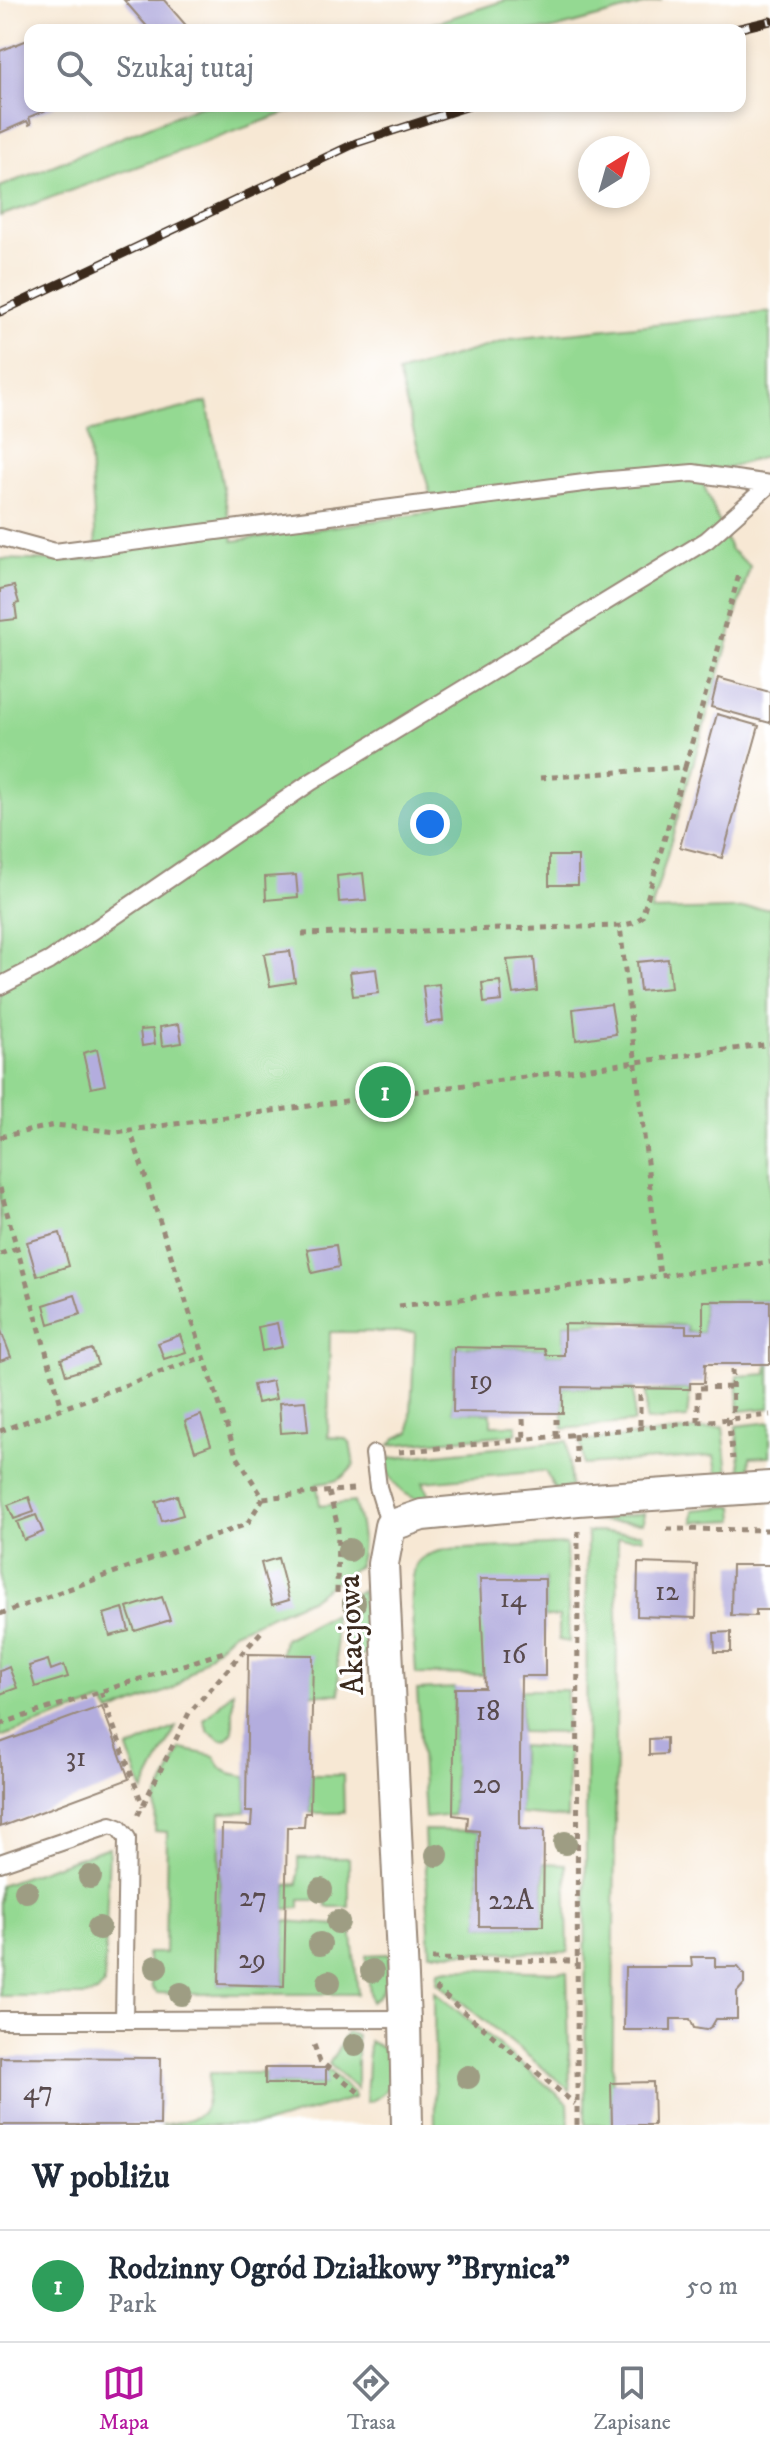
<!DOCTYPE html>
<html lang="pl">
<meta charset="utf-8">
<style>
body{margin:0;font-family:"IM FELL DW Pica",serif;background:#f2f2f3;color:#1f2937}
.compass{position:absolute;left:578px;top:136px;width:72px;height:72px;border-radius:50%;background:#fff;box-shadow:0 4px 12px #0003;rotate:37deg}
.you{position:absolute;left:430px;top:824px;width:28px;height:28px;margin:-20px;border:6px solid #fff;border-radius:50%;background:#1a73e8;box-shadow:0 0 0 12px #1a73e833}
.badge{display:grid;place-items:center;width:52px;height:52px;border-radius:50%;background:#b5179e;color:#fff;font-size:26px;font-weight:700}
.pin{position:absolute;translate:-50% -50%;border:4px solid #fff;box-shadow:0 2px 8px #0006}
.list{margin:0;padding:0;list-style:none}
h2{display:flex;justify-content:space-between;align-items:center;height:104px;margin:0;padding:0 32px;font-size:34px}
h2 small{font-size:26px;font-weight:400;color:#747a83}
.list li{display:grid;grid-template-columns:52px 1fr auto;gap:24px;align-items:center;box-sizing:border-box;height:112px;padding:0 32px;border-top:2px solid #e0e1e3}
.list b{display:block;font-size:30px;white-space:nowrap}
.list p{margin:0;font-size:26px;white-space:nowrap;color:#747a83}
.list em{font-size:26px;font-style:normal;color:#747a83}
.icon{flex:none;width:44px;height:44px;fill:none;stroke:currentColor;stroke-width:2;stroke-linecap:round;stroke-linejoin:round}
.map{position:relative;flex:none;width:770px;height:2125px;overflow:hidden}
.search{position:absolute;background:#fff;box-shadow:0 4px 12px #0003;left:24px;right:24px;top:24px;height:88px;display:flex;align-items:center;gap:20px;box-sizing:border-box;padding:0 28px;border-radius:16px;color:#747a83;font-size:30px}
.sheet{height:216px;background:#fff}
nav{display:flex;justify-content:space-around;align-items:center;box-sizing:border-box;height:112px;border-top:2px solid #e0e1e3;background:#fff;font-size:22px;color:#747a83}
nav a{display:grid;justify-items:center;gap:4px}
nav .on{color:#b5179e}
.map>svg:first-child{display:block}
.green{fill:#94d992;stroke:#688258;stroke-width:2}
.building{fill:#b3adde}
.lines{fill:none;stroke-linecap:round;stroke-linejoin:round}
.service-casing{stroke:#998979;stroke-width:20}
.minor-casing{stroke:#998979;stroke-width:34}
.path{stroke:#998979;stroke-width:5;stroke-dasharray:6 6;stroke-linecap:butt}
.service{stroke:#fff;stroke-width:16}
.minor{stroke:#fff;stroke-width:30}
.rail-casing{stroke:#3b2a1e;stroke-width:9}
.rail{stroke:#fff;stroke-width:6;stroke-dasharray:18;stroke-linecap:butt}
.tree{fill:#9e9d83}
.labels{text-anchor:middle;dominant-baseline:central;stroke-width:6;stroke-linejoin:round;paint-order:stroke}
.number-label{font-size:28px;fill:#594b4e}
.street-label{font-size:32px;fill:#3b2a1e;stroke:#fff}
</style>
<div class="map">
<svg width="770" height="2125" viewBox="0 0 770 2125">
<rect width="100%" height="100%" fill="#fff"/>
<filter id="ink" filterUnits="userSpaceOnUse"><feTurbulence type="fractalNoise" baseFrequency=".0125" numOctaves="2"/><feDisplacementMap in="SourceGraphic" scale="16" xChannelSelector="R" yChannelSelector="G"/><feConvolveMatrix kernelMatrix="1 2 1 2 8 2 1 2 1" color-interpolation-filters="sRGB"/></filter>
<filter id="wash" filterUnits="userSpaceOnUse"><feTurbulence type="fractalNoise" baseFrequency=".006" numOctaves="4" result="noise"/><feDisplacementMap in="SourceGraphic" scale="32" xChannelSelector="R" yChannelSelector="G"/><feGaussianBlur stdDeviation="1.8" result="paint"/><feColorMatrix in="noise" values="0 0 0 0 0 0 0 0 0 0 0 0 0 0 0 0 0 1.4 0 .05"/><feComposite in="paint" operator="in"/></filter>
<g filter="url(#wash)">
<rect width="100%" height="100%" fill="#f7e8d4"/>
<!-- green -->
<path class="green" d="M506,0H662L550,30H413Z
M199,106H305L0,216V187Z
M770,312V455L700,476L730,549L750,566L651,911L770,908V1301H703V1333L687,1332L686,1326L628,1321L564,1324V1355H546L545,1349L454,1347L453,1411L491,1413V1425H517L516,1434L390,1445L396,1438L410,1432L415,1332H330L328,1437L344,1438L350,1442L354,1465C340,1482 337,1481 317,1484L320,1506L354,1502C361,1524 365,1543 358,1566L312,1598L233,1632L173,1689L110,1713L103,1702L0,1737V559L60,561L97,559L88,432L207,402L233,541L435,512L398,373L511,339Z
M767,1364H770V1408L739,1411L737,1376L767,1374Z
M563,1387L634,1389V1422L563,1429Z
M690,1389L687,1418L646,1421V1392Z
M770,1422V1456L750,1457L749,1472H741L736,1426Z
M723,1427L728,1473L718,1476L714,1456L583,1465L581,1441Z
M567,1441L571,1487L555,1490L545,1471L423,1482L432,1503C406,1499 388,1485 385,1459Z
M734,1506L735,1520L693,1522V1510Z
M644,1513L643,1523L590,1521Z
M587,1532L642,1533L643,1538H618L612,2125H585Z
M566,1544L569,1642L559,1640V1617H545V1579L485,1675L416,1674C415,1650 407,1584 416,1565C421,1555 434,1553 443,1550Z
M362,1590L371,1655H347L343,1601Z
M333,1614L340,1694H312L281,1655L284,1639Z
M455,1688L453,1815L425,1818L417,1690Z
M521,1690H567L566,1733L521,1732Z
M233,1691V1731L227,1739L221,1740L208,1731L204,1720Z
M176,1727L143,1792L128,1749Z
M521,1746L568,1749L567,1818L520,1814Z
M181,1749L215,1756C220,1773 230,1774 246,1776V1812L220,1813L219,1984L284,1986L285,1921L351,1926L358,1994H183L157,1993L152,1988L147,1953H165L167,1832L155,1831L156,1801Z
M310,1775H343L344,1813H310Z
M424,1830L479,1831V1926H543L544,1863L566,1864L568,1952L430,1953Z
M109,1847L104,1985L97,1993L85,1996H0V1885Z
M298,1858H349V1907H327L326,1900H300V1908L285,1909L286,1885L298,1884Z
M389,1954C389,1971 387,1994 371,2002L366,1955Z
M449,1969L567,1972L570,2090L437,1982L438,1971Z
M434,1991L568,2103L569,2125H435Z
M347,2033L357,2035V2089L329,2064Z
M369,2041C374,2044 382,2047 385,2051C399,2071 389,2098 366,2102Z
M326,2068L354,2094V2098L263,2125H161C206,2117 207,2119 209,2073H265V2084H325Z"/>
<g id="blocks">
<!-- building -->
<path class="building" d="M124,0H164L190,30H150Z
M30,39V106H56L29,117L31,124L29,125L27,121L0,133V51Z
M14,586L19,603L15,604L17,619L0,621V589Z
M718,678L770,692V723L711,707Z
M717,714L759,726L722,858L680,847Z
M549,856H578V885H549Z
M363,873L366,900L339,902L337,876Z
M296,875L298,897L266,900L265,877Z
M290,951L295,982L270,986L264,954Z
M534,958L537,991L513,994L507,960Z
M668,959L671,988L640,991L637,962Z
M376,969L379,993L353,996L350,972Z
M500,981L502,1001L484,1003L482,983Z
M439,984L443,1021L427,1023L423,986Z
M611,1004L616,1034L576,1040L573,1009Z
M179,1024L182,1043L162,1046L160,1027Z
M153,1029L155,1044L142,1046L140,1030Z
M97,1049L105,1085L91,1088L83,1053Z
M60,1233L69,1266L37,1276L27,1242Z
M336,1245L339,1267L312,1273L307,1249Z
M75,1295L81,1314L49,1324L44,1305Z
M703,1301H770V1364H705L704,1383H690V1389L563,1387V1413L453,1412L454,1347L545,1349L546,1355H564V1324L686,1326V1333H703Z
M277,1323L282,1347L262,1351L258,1327Z
M0,1328L11,1357L0,1361Z
M180,1335L186,1352L164,1359L158,1343Z
M92,1349L98,1365L66,1375L61,1359Z
M272,1381L276,1399L257,1403L253,1385Z
M305,1401L308,1431L281,1433L279,1403Z
M201,1415L211,1445L195,1451L185,1421Z
M177,1495L183,1515L162,1521L156,1502Z
M29,1497L34,1512L14,1519L8,1505Z
M36,1515L43,1532L24,1540L17,1522Z
M278,1558L289,1600L272,1605L261,1563Z
M638,1563L697,1565L696,1618L637,1616Z
M732,1565H770V1610H756V1616L731,1615Z
M480,1579H545V1676H521L520,1755V1829L544,1830L543,1926H479V1831L467,1830L468,1817L453,1815L455,1688H485Z
M162,1597L170,1620L135,1631L127,1608Z
M123,1608L129,1631L110,1636L104,1614Z
M731,1632V1652H715L714,1633Z
M248,1654L313,1655L310,1813H305L304,1827H287L284,1986L219,1984L222,1825L251,1826L252,1812H246Z
M48,1660L51,1670L64,1665L68,1677L35,1687L29,1666Z
M9,1667L17,1688L0,1694V1671Z
M102,1706L129,1779L0,1827V1743Z
M666,1738V1754L649,1755V1739Z
M691,1957H715V1967H738L744,1974V1984L737,1992V2019H716L712,2026L706,2030L694,2028L690,2019H671V2030H624L625,1967H692Z
M0,2057L161,2058L160,2125H0Z
M265,2068H326V2084H265Z
M653,2082L654,2125H612L611,2083Z"/>
</g>
</g>
<g filter="url(#ink)">
<use href="#blocks" fill-opacity="0" stroke="#998979" stroke-width="2"/>
<g class="lines">
<defs>
<path id="service" d="M0,537L55,552L599,481L693,473L770,484
M0,986L49,961L311,782L707,540L770,484
M374,1454L378,1487L390,1526
M0,1863L111,1825L119,1828L127,1838L124,2020H0
M124,2020L405,2019"/>
<path id="minor" d="M407,2125L405,2019L383,1564L390,1526L422,1515L578,1500L770,1487"/>
</defs>
<!-- service casing -->
<use href="#service" class="service-casing"/>
<!-- minor casing -->
<use href="#minor" class="minor-casing"/>
<!-- path -->
<path class="path" d="M685,767L740,571
M540,778L685,767L642,917L633,923L620,926
M302,934L620,926L660,1276L770,1262
M0,1137L55,1125L117,1132L130,1130
M0,1188L62,1408
M0,1254L17,1248
M399,1306L660,1276
M732,1370L733,1419
M640,1395V1428
M523,1419L524,1439
M728,1419L733,1459
M698,1422V1388L732,1387
M0,1431L203,1357
M575,1434L577,1468
M556,1436V1419
M399,1452L770,1415
M353,1489L263,1498L236,1455L130,1130L770,1044
M329,1492L338,1527L337,1594
M667,1529L770,1530
M0,1614L247,1524L263,1498
M101,1692L143,1806
M0,1724L227,1651
M138,1815L189,1713L261,1632
M432,1959L578,1961
M435,1988L575,2104
M314,2045L320,2061L362,2095
M577,2125L578,1530"/>
<!-- service -->
<use href="#service" class="service"/>
<!-- minor -->
<use href="#minor" class="minor"/>
<defs>
<path id="rail" d="M732,30L770,21
M0,312L356,143L469,106"/>
</defs>
<!-- rail casing -->
<use href="#rail" class="rail-casing"/>
<!-- rail -->
<use href="#rail" class="rail"/>
</g>
<!-- trees -->
<g class="tree">
<circle cx="349" cy="1550" r="12"/>
<circle cx="354" cy="1603" r="12"/>
<circle cx="565" cy="1843" r="12"/>
<circle cx="437" cy="1855" r="12"/>
<circle cx="90" cy="1877" r="12"/>
<circle cx="321" cy="1890" r="12"/>
<circle cx="26" cy="1891" r="12"/>
<circle cx="338" cy="1922" r="12"/>
<circle cx="99" cy="1928" r="12"/>
<circle cx="320" cy="1944" r="12"/>
<circle cx="156" cy="1967" r="12"/>
<circle cx="372" cy="1971" r="12"/>
<circle cx="329" cy="1982" r="12"/>
<circle cx="181" cy="1994" r="12"/>
<circle cx="355" cy="2045" r="12"/>
<circle cx="468" cy="2077" r="12"/>
</g>
</g>
<g class="labels">
<!-- number labels -->
<g class="number-label">
<text x="481" y="1380">19</text>
<text x="667" y="1591">12</text>
<text x="513" y="1598">14</text>
<text x="514" y="1654">16</text>
<text x="488" y="1711">18</text>
<text x="76" y="1757">31</text>
<text x="487" y="1784">20</text>
<text x="253" y="1897">27</text>
<text x="511" y="1900">22A</text>
<text x="252" y="1959">29</text>
<text x="38" y="2091">47</text>
</g>
<!-- street labels -->
<g class="street-label">
<text transform="translate(352 1635) rotate(-92)">Akacjowa</text>
</g>
</g>
</svg>
<svg class="compass" viewBox="-18 -18 36 36"><path d="M0-13l5 13h-10z" fill="#e53935"/><path d="M0 13l5-13h-10z" fill="#747a83"/></svg>
<div class="you"></div>
<div class="pin badge" style="left:385px;top:1092px;background:#2e9e5b">1</div>
<div class="search"><svg class="icon" aria-label="search" viewBox="0 0 24 24"><circle cx="10" cy="10" r="6"/><path d="M15 15l6 6"/></svg>Szukaj tutaj</div>
</div>
<section class="sheet">
<h2>W pobliżu<small></small></h2>
<ul class="list">
<li><span class="badge" style="background:#2e9e5b">1</span><div><b>Rodzinny Ogród Działkowy &quot;Brynica&quot;</b><p>Park</p></div><em>50 m</em></li>
</ul>
</section>
<nav>
<a class="on"><svg class="icon" aria-label="map" viewBox="0 0 24 24"><path d="M3 6l6-2 6 2 6-2v14l-6 2-6-2-6 2zM9 4v14M15 6v14"/></svg>Mapa</a>
<a><svg class="icon" aria-label="directions" viewBox="0 0 24 24"><path d="M12 3l9 9-9 9-9-9zM9 14v-3h6M13 9l2 2-2 2"/></svg>Trasa</a>
<a><svg class="icon" aria-label="saved" viewBox="0 0 24 24"><path d="M7 4h10v16l-5-4-5 4z"/></svg>Zapisane</a>
</nav>
